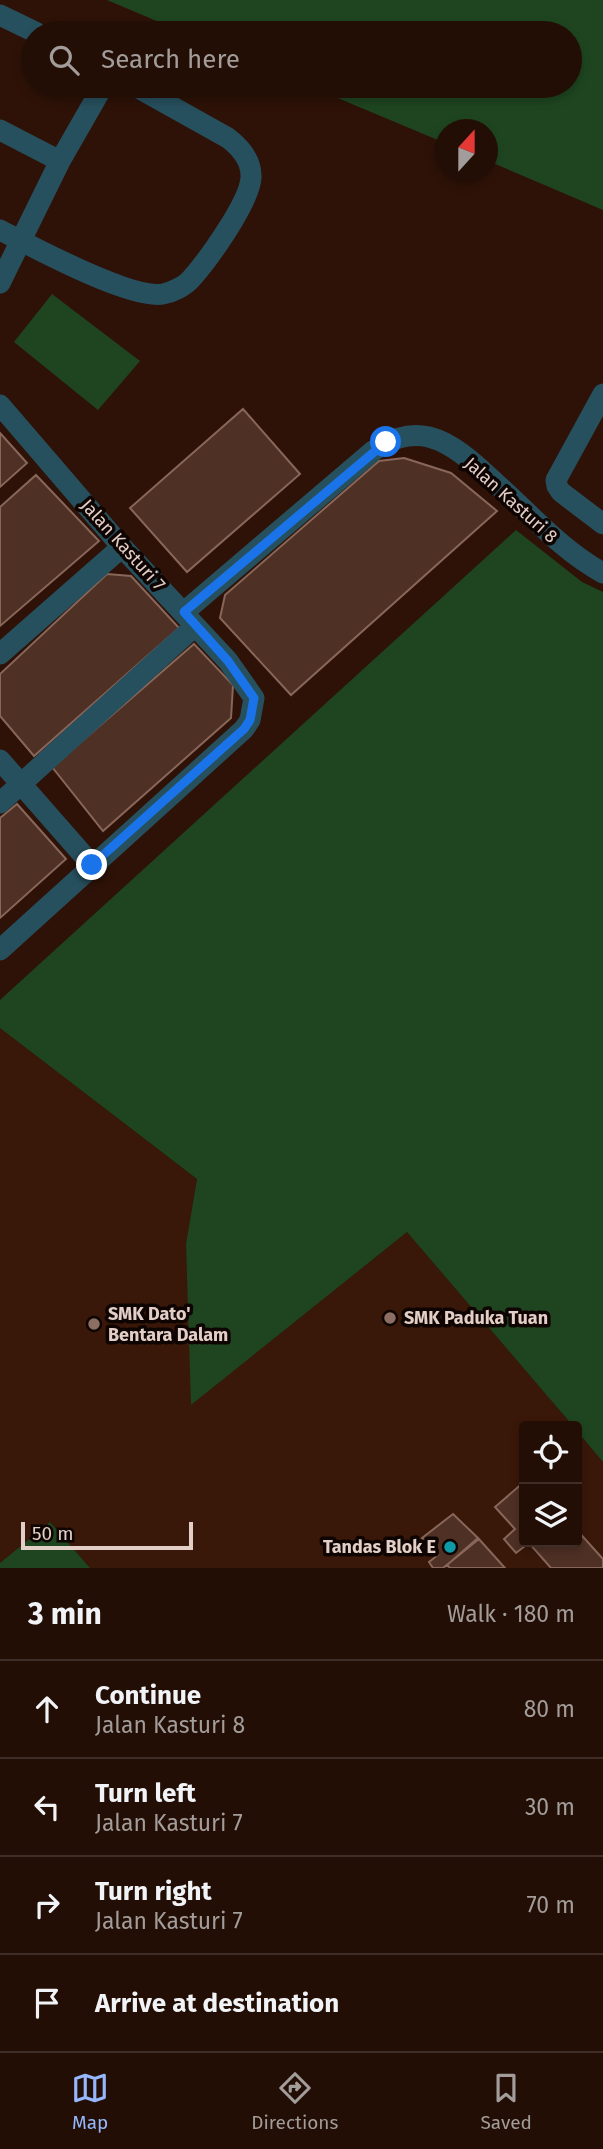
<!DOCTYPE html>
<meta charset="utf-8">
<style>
body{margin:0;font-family:"Fira Sans",sans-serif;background:#2e1c13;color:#f1f3f6}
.controls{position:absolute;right:21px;bottom:21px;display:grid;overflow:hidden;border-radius:7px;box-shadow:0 4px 10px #0003}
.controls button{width:63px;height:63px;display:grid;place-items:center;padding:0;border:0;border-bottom:2px solid #3f2e27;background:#220e05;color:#f1f3f6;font:35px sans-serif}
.compass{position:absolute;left:435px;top:119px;width:63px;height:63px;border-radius:50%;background:#220e05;box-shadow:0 4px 10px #0003;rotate:21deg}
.scale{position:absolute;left:21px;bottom:18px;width:172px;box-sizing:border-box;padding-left:7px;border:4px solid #e3cfc7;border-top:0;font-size:19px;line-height:24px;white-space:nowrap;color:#e3cfc7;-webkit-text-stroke:5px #0e0402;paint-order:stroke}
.stop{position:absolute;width:21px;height:21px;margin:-16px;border:5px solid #1a73e8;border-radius:50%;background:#fff}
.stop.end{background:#1a73e8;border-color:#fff;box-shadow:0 2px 7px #0008}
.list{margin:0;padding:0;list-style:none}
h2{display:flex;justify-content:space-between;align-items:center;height:91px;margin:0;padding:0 28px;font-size:30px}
h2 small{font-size:23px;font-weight:400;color:#a29c9a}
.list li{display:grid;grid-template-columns:46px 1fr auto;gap:21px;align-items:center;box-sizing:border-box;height:98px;padding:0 28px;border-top:2px solid #3f2e27}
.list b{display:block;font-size:26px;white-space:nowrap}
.list p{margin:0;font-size:23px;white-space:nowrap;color:#a29c9a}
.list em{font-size:23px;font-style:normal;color:#a29c9a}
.icon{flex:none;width:38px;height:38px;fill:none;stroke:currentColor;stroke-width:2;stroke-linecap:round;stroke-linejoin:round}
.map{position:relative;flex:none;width:603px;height:1568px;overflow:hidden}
.search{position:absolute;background:#220e05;box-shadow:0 4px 10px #0003;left:21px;right:21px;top:21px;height:77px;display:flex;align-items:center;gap:18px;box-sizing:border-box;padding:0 24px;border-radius:38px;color:#a29c9a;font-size:26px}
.sheet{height:483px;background:#220e05}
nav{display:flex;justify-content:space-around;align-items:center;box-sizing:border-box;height:98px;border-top:2px solid #3f2e27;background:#220e05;font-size:19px;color:#a29c9a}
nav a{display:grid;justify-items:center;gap:4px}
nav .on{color:#96b6fd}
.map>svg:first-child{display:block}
.built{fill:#391709}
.green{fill:#1e4520}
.building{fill:#4f3025;stroke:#886659;stroke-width:2}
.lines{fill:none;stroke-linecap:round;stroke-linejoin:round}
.minor{stroke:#27505e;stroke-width:21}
.route{stroke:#1a73e8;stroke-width:9}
.education-dot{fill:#8d6e63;stroke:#0e0402;stroke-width:2.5}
.culture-dot{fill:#0f9aa8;stroke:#0e0402;stroke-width:2.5}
.labels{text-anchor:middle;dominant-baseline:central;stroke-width:7;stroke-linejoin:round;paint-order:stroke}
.street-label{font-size:18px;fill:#e3cfc7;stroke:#0e0402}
.poi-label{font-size:18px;font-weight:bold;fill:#e3cfc7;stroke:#0e0402;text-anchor:start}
</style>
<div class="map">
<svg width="603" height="1568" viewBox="0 0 603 1568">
<rect width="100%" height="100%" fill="#2e1207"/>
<!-- built -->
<path class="built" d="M0,1028L197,1179L186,1244L192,1404L407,1232L573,1426H524V1542H577V1431L603,1462V1568H90L50,1522L0,1563Z"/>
<!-- green -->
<path class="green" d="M107,0H603V210L488,161V130H446L445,143L309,86H570V33H185Z
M52,294L140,361L98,410L14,342Z
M516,530L582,582L603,592V1462L577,1431V1426H573L407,1232L191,1405L186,1244L197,1179L0,1028V1000Z
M50,1522L90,1568H0V1563Z"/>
<!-- building -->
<path class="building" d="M243,409L300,474L187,572L130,508Z
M0,433L27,463L0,487Z
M404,458L451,473L497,511L291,695L220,618L225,595L379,461Z
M36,475L99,541L0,626V507Z
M107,574L131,576L179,628L34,756L0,716V674Z
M194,644L233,685L231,718L103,831L52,767Z
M17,804L66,859L0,918V818Z
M524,1482V1542H577V1530L603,1559V1568H551L529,1543L516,1553L504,1539L515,1529L495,1507Z
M453,1514L479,1539L443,1568H433L429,1562L438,1555L422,1538Z
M478,1538L505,1568H450L447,1565Z"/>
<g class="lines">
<!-- minor -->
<path class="minor" d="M0,15L37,33
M0,130L60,161L0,283
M60,161L103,86
M0,230C33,247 131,300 163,294C173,292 185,286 191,279C208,260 249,203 251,178C252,161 241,148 228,138L135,86
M603,394L556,480L557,486L561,492L603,524
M0,405L122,547L228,661L254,698L250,720L244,729L0,950
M184,612L373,451C390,440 407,432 429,437C456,444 479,468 499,486C533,517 563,551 603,573
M0,654L122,547
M0,760L92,865
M0,803L195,626"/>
</g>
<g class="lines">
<!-- route -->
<path class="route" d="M92,865L244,729L250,720L254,698L228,661L184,612L386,442"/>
</g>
<!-- markers -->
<g class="education-dot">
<circle cx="390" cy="1318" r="7"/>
<circle cx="94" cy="1324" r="7"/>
</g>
<circle class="culture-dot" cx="450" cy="1547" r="7"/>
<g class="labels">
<!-- street labels -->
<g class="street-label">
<text transform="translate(511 500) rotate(42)">Jalan Kasturi 8</text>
<text transform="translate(123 545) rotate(48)">Jalan Kasturi 7</text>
</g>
<!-- poi labels -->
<g class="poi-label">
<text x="108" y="1314">SMK Dato'<tspan x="108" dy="21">Bentara Dalam</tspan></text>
<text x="404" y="1318">SMK Paduka Tuan</text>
<text x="436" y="1547" text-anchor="end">Tandas Blok E</text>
</g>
</g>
</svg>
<div class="controls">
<button><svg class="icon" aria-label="locate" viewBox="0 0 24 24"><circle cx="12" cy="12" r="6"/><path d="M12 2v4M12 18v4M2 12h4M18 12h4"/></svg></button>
<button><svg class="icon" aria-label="layers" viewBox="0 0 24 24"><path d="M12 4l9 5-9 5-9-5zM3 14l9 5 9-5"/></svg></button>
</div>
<svg class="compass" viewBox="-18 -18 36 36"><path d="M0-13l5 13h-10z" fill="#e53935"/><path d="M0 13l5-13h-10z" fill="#a29c9a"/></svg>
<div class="scale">50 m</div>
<div class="stop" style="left:386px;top:442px"></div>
<div class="stop end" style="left:92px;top:865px"></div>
<div class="search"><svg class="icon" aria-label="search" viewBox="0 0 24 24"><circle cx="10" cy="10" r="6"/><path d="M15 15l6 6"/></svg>Search here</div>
</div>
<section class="sheet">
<h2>3 min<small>Walk · 180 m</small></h2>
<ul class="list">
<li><svg class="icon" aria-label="ahead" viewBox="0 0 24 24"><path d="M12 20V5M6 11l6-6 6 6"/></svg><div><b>Continue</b><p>Jalan Kasturi 8</p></div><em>80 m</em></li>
<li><svg class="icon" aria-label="left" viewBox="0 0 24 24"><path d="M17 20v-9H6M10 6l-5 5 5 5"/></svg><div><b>Turn left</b><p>Jalan Kasturi 7</p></div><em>30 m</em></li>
<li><svg class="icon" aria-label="right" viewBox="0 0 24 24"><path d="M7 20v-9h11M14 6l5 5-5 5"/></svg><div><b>Turn right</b><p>Jalan Kasturi 7</p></div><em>70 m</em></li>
<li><svg class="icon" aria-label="arrive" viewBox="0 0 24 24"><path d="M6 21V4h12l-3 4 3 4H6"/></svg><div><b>Arrive at destination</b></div></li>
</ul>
</section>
<nav>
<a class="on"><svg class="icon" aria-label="map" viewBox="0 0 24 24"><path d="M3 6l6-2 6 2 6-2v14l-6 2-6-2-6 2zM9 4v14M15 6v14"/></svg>Map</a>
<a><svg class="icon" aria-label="directions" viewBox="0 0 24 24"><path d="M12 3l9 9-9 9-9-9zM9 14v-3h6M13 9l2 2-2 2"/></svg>Directions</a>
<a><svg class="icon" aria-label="saved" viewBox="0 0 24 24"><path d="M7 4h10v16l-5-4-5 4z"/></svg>Saved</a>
</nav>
